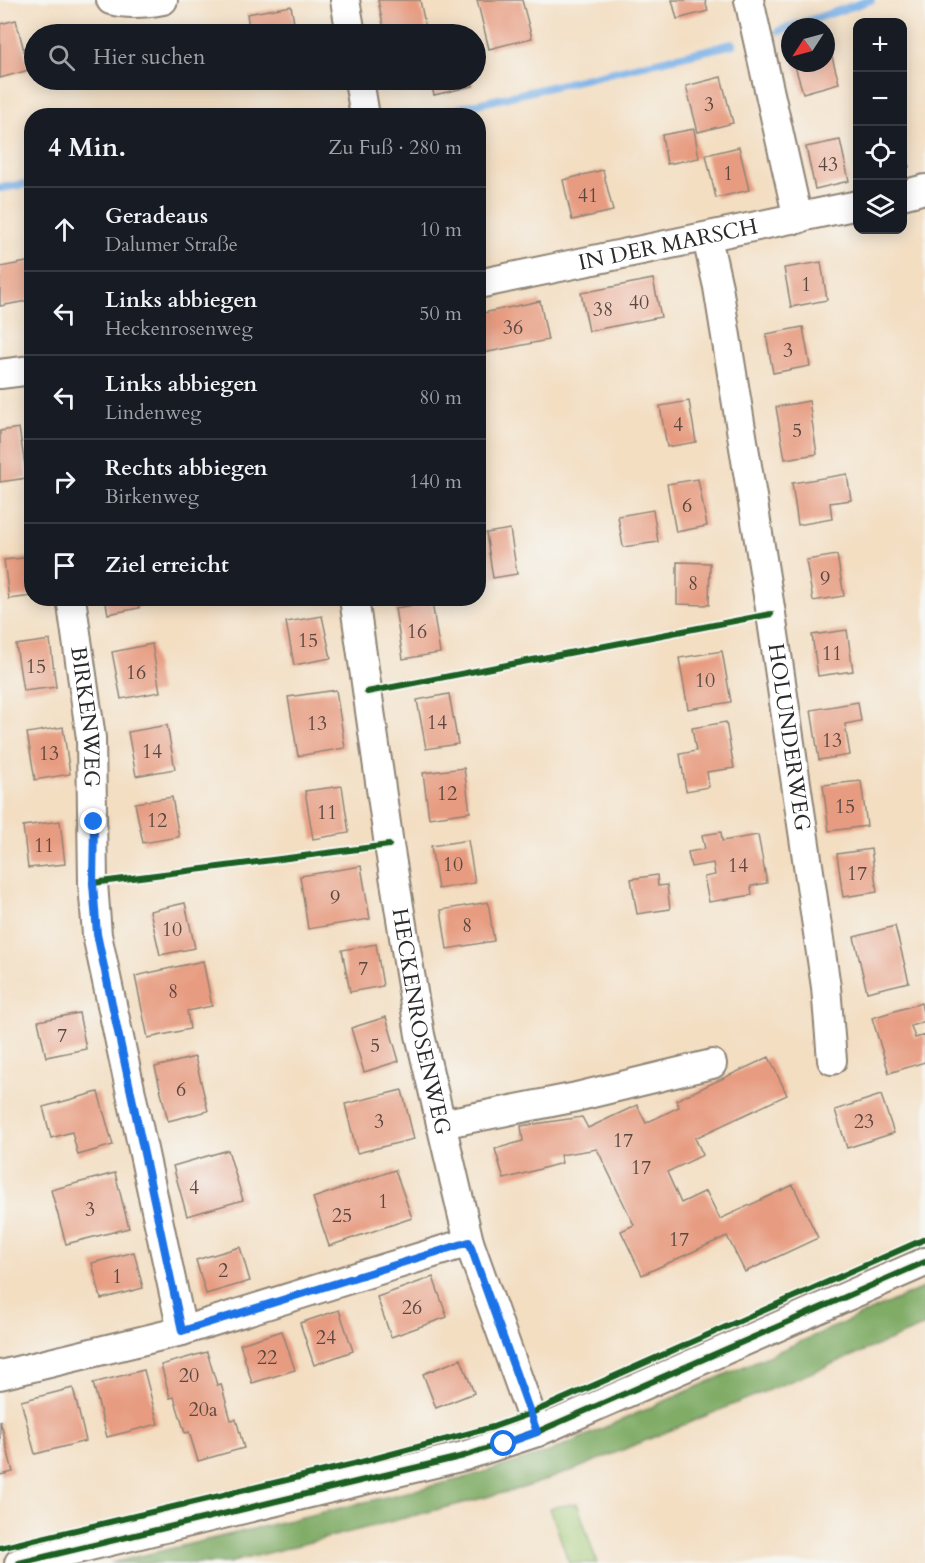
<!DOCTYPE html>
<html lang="de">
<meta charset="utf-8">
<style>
body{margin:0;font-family:Cardo,serif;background:#242831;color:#f1f3f6}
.controls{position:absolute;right:18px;top:18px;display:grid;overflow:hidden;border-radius:12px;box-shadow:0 3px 15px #0003}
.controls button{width:54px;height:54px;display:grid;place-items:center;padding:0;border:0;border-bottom:2px solid #363941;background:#171b24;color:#f1f3f6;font:30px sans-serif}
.compass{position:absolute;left:781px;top:18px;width:54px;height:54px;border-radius:50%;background:#171b24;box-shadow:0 3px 15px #0003;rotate:234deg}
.stop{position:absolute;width:18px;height:18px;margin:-14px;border:4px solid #1a73e8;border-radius:50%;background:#fff}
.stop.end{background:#1a73e8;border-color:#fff;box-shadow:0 2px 6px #0008}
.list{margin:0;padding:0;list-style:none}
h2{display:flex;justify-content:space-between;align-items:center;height:78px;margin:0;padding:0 24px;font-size:26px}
h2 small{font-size:20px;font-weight:400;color:#9ea1a6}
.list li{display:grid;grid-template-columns:39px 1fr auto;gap:18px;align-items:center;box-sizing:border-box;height:84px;padding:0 24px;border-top:2px solid #363941}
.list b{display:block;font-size:22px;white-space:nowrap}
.list p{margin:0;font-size:20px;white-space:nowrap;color:#9ea1a6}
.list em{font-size:20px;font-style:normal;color:#9ea1a6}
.icon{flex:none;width:33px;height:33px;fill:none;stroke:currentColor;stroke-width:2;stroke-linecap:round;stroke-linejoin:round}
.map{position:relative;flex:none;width:925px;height:1563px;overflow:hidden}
.search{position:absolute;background:#171b24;box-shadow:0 3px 15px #0003;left:24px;top:24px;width:462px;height:66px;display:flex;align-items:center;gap:15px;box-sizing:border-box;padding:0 21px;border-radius:33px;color:#9ea1a6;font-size:22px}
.panel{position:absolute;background:#171b24;box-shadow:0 3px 15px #0003;left:24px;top:108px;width:462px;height:498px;border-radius:24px}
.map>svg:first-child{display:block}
.green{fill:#a0c874;stroke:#667a50;stroke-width:1.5}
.forest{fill:#80ac66;stroke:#566c48;stroke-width:1.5}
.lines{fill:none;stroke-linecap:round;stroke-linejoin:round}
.stream{stroke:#76aee6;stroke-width:8}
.building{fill:#e79c81}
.minor-casing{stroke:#8f8476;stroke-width:32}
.minor{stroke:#fff;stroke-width:28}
.cycleway-casing{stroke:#f6f6f2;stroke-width:10}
.cycleway{stroke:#1b5e20;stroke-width:6}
.route{stroke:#1a73e8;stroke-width:8}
.labels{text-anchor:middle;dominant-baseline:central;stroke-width:5;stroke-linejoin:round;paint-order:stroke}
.number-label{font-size:20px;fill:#5a4740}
.street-label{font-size:22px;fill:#2b2b2b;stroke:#f6f6f2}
</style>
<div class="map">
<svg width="925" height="1563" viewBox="0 0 925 1563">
<rect width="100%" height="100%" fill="#f6f6f2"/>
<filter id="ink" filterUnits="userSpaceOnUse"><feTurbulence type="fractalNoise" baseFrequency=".0167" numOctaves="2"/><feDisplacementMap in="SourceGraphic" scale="12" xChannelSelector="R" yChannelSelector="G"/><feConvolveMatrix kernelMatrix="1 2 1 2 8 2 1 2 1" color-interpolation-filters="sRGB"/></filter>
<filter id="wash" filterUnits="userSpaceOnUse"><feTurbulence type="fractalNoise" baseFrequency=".008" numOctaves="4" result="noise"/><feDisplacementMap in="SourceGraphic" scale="24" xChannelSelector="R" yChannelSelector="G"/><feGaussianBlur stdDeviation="1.35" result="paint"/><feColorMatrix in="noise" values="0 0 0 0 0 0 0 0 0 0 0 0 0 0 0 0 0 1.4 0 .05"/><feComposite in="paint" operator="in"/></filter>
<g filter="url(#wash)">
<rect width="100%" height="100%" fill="#f3dec2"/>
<!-- green -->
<path class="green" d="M577,1503L597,1563H569L550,1508Z"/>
<!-- forest -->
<path class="forest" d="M925,1287V1326L576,1469L526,1487L228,1563H111L461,1479L549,1452Z"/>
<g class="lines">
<!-- stream -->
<path class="stream" d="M790,27L871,0
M779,31L790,27
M426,116L733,44
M0,188L32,183"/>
</g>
<g id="blocks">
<!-- building -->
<path class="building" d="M378,0H420L427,34H385Z
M477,0H522L532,38L489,49Z
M672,0H705L708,11L677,19Z
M291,6L296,34H250L247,14Z
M16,20L29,70L0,78V24Z
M829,46L839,83L803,93L794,63H826V47Z
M721,77L733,123L698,132L686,86Z
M430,80H472L473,86L434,95Z
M694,129L699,158L667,164L662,135Z
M840,140L849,181L815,189L806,147Z
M903,143L909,167L903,169Z
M739,147L749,190L716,198L706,155Z
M603,170L613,211L572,220L563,180Z
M32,261V300L0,306V267Z
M821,262L827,300L791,307L784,268Z
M653,279L661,317L589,331L581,293Z
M540,301L548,340L478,354V314Z
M803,327L810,366L773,373L766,334Z
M689,401L696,442L667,447L660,406Z
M809,401L817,454L785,459L776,407Z
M19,428L27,478L0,482V431Z
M847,474L851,500L830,503L832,519L798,525L792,483Z
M698,479L707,526L676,532L667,484Z
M653,510L658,542L623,547L618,516Z
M510,529L517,574L493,578L486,533Z
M837,555L844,596L813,601L806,560Z
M32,557V596L9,599L4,560Z
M677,562L710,563L709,605L677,604Z
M105,598H138L139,608L108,614Z
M432,602L440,653L403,659L395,608Z
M322,616L331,658L294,665L286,622Z
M847,630L853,671L818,676L812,635Z
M50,640L56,687L23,691L16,645Z
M152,644L160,692L121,699L112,652Z
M722,651L731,702L688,709L679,658Z
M336,690L345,748L298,756L288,697Z
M449,694L458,744L426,749L417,700Z
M858,702L861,721L845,724L850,755L819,760L811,710Z
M726,722L734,768L707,772L709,787L686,791L680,754L696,751L692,728Z
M167,725L175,769L136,776L128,732Z
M63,727L70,774L35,780L27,733Z
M464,768L470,812L429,818L423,773Z
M861,781L867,826L829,831L823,785Z
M342,786L349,833L313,839L305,791Z
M172,797L179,837L143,843L135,803Z
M60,821L65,864L28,868L23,826Z
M721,832L722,841L758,835L767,883L751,886L752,895L709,902L704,877L715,875L713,863L691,867L688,852L705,849L702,835Z
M468,840L475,883L438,889L431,846Z
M871,849L877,892L843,897L837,854Z
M361,866L370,919L308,929L300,876Z
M657,875L658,886L667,885L670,909L637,914L631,879Z
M488,902L494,941L447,949L441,910Z
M185,903L195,948L160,955L150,911Z
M895,926L909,982L867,992L854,937Z
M376,944L383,986L350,992L342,950Z
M203,961L212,1006L187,1011L190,1029L148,1038L135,976Z
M921,1003L925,1021L911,1026L915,1038L925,1035V1062L889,1073L872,1018Z
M79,1013L86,1049L46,1057L38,1021Z
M386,1017L399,1061L364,1072L351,1028Z
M195,1057L208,1111L168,1121L155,1067Z
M769,1057L787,1095L695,1138L703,1155L667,1172L681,1203L706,1191L720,1219L793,1185L818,1238L745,1272L727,1236L642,1275L621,1231L634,1225L597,1149L560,1155L562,1163L504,1179L495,1149L523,1141L521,1126L582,1117L588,1128L637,1105L646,1123L679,1107L676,1100Z
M402,1090L414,1139L357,1153L345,1104Z
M98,1092L113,1145L78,1155L72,1132L51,1138L43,1107Z
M881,1095L894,1133L847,1148L835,1110Z
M228,1150L243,1200L187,1216L173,1166Z
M395,1170L412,1218L329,1246L313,1198Z
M115,1173L129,1228L66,1244L51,1190Z
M240,1247L250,1281L206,1294L196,1260Z
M134,1252L143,1288L101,1299L92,1263Z
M433,1277L447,1317L391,1337L377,1297Z
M339,1310L353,1351L314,1365L300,1323Z
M282,1331L295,1370L252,1383L240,1344Z
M207,1352L217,1385L221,1384L231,1420L236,1419L244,1448L198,1461L189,1432L185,1433L174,1397L170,1398L161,1365Z
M461,1359L474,1393L436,1408L423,1374Z
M144,1370L158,1424L107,1437L93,1383Z
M73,1388L86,1441L35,1454L21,1401Z
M0,1420L13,1472L0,1475Z"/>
</g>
</g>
<g filter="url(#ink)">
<use href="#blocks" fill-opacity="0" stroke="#8f8476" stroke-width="1.5"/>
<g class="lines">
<defs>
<g id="minor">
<path d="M111,0C128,5 147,3 163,0"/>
<path d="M345,0L351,34"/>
<path d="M749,0L798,219"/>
<path d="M359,80L365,116"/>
<path d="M902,195L925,189"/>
<path id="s1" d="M707,238L718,287L771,614L826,987L832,1060"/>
<path id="s2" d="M478,284L858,205"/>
<path d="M0,374L32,370"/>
<path id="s3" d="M71,598L91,738L93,883L97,935L182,1331"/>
<path id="s4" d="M354,598L389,845L420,1035L469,1242L537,1432"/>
<path d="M441,1124L572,1098L712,1064"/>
<path d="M0,1375L182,1331L469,1242"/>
<path d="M19,1563L464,1456L537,1432L925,1262"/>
</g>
</defs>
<!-- minor casing -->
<use href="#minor" class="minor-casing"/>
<!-- minor -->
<use href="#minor" class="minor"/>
<defs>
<path id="cycleway" d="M367,692L771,614
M93,883L389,845
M0,1548L354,1464L493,1427L529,1414L925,1239
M19,1563L464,1456L537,1432L925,1262"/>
</defs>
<!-- cycleway casing -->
<use href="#cycleway" class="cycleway-casing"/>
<!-- cycleway -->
<use href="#cycleway" class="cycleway"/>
</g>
</g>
<g class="lines" filter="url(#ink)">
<!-- route -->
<path class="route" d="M94,822L93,884L97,934L182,1331L469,1242L537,1432L504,1444"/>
</g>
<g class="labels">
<!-- number labels -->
<g class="number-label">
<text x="709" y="104">3</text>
<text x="828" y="164">43</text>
<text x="728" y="173">1</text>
<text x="588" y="195">41</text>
<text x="806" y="284">1</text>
<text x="639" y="302">40</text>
<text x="603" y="309">38</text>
<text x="513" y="327">36</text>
<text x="788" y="350">3</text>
<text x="678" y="424">4</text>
<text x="797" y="430">5</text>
<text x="687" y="505">6</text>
<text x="825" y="578">9</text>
<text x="693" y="583">8</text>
<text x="417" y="631">16</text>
<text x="308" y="640">15</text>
<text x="832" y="653">11</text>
<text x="36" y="666">15</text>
<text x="136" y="672">16</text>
<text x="705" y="680">10</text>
<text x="437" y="722">14</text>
<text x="317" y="723">13</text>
<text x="832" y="740">13</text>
<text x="152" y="751">14</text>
<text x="49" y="753">13</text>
<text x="447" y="793">12</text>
<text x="845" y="806">15</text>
<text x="327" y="812">11</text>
<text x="157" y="820">12</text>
<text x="44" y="845">11</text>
<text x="453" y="864">10</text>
<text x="738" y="865">14</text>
<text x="857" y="873">17</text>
<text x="335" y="897">9</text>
<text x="467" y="925">8</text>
<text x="172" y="929">10</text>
<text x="363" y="968">7</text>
<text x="173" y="991">8</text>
<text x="62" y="1035">7</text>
<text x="375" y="1045">5</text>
<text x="181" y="1089">6</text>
<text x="379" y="1121">3</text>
<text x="864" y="1121">23</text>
<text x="623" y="1140">17</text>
<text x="641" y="1167">17</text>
<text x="194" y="1187">4</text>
<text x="383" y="1201">1</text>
<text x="90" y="1209">3</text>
<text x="342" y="1215">25</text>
<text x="679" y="1239">17</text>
<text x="223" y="1270">2</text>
<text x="117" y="1276">1</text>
<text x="412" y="1307">26</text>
<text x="326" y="1337">24</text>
<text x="267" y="1357">22</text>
<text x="189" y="1375">20</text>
<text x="203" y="1409">20a</text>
</g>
<!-- street labels -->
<g class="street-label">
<text stroke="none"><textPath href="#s2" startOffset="194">IN DER MARSCH</textPath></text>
<text stroke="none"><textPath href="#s3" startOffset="120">BIRKENWEG</textPath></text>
<text stroke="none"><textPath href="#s1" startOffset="506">HOLUNDERWEG</textPath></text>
<text stroke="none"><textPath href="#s4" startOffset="429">HECKENROSENWEG</textPath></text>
</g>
</g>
</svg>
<div class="controls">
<button>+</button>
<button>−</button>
<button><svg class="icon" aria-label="locate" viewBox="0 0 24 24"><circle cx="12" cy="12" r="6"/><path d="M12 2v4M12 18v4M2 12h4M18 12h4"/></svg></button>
<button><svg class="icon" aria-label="layers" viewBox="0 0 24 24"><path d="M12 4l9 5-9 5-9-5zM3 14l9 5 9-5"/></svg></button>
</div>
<svg class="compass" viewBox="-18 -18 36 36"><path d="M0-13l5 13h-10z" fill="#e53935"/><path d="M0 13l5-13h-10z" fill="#9ea1a6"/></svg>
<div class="stop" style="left:504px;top:1444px"></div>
<div class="stop end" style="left:94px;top:822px"></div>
<div class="search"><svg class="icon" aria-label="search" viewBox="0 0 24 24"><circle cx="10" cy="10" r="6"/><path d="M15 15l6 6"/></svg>Hier suchen</div>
<section class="panel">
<h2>4 Min.<small>Zu Fuß · 280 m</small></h2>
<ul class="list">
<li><svg class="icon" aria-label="ahead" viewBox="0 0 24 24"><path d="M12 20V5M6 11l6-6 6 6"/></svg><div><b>Geradeaus</b><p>Dalumer Straße</p></div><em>10 m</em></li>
<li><svg class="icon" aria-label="left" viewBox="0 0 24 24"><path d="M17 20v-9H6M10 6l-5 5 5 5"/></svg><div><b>Links abbiegen</b><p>Heckenrosenweg</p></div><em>50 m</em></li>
<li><svg class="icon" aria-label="left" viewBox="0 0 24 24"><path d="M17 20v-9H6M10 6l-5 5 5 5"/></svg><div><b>Links abbiegen</b><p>Lindenweg</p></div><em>80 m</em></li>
<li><svg class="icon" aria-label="right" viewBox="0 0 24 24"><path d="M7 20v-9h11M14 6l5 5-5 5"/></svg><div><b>Rechts abbiegen</b><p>Birkenweg</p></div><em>140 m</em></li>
<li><svg class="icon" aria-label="arrive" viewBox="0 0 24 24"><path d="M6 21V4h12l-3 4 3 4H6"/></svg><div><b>Ziel erreicht</b></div></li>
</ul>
</section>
</div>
